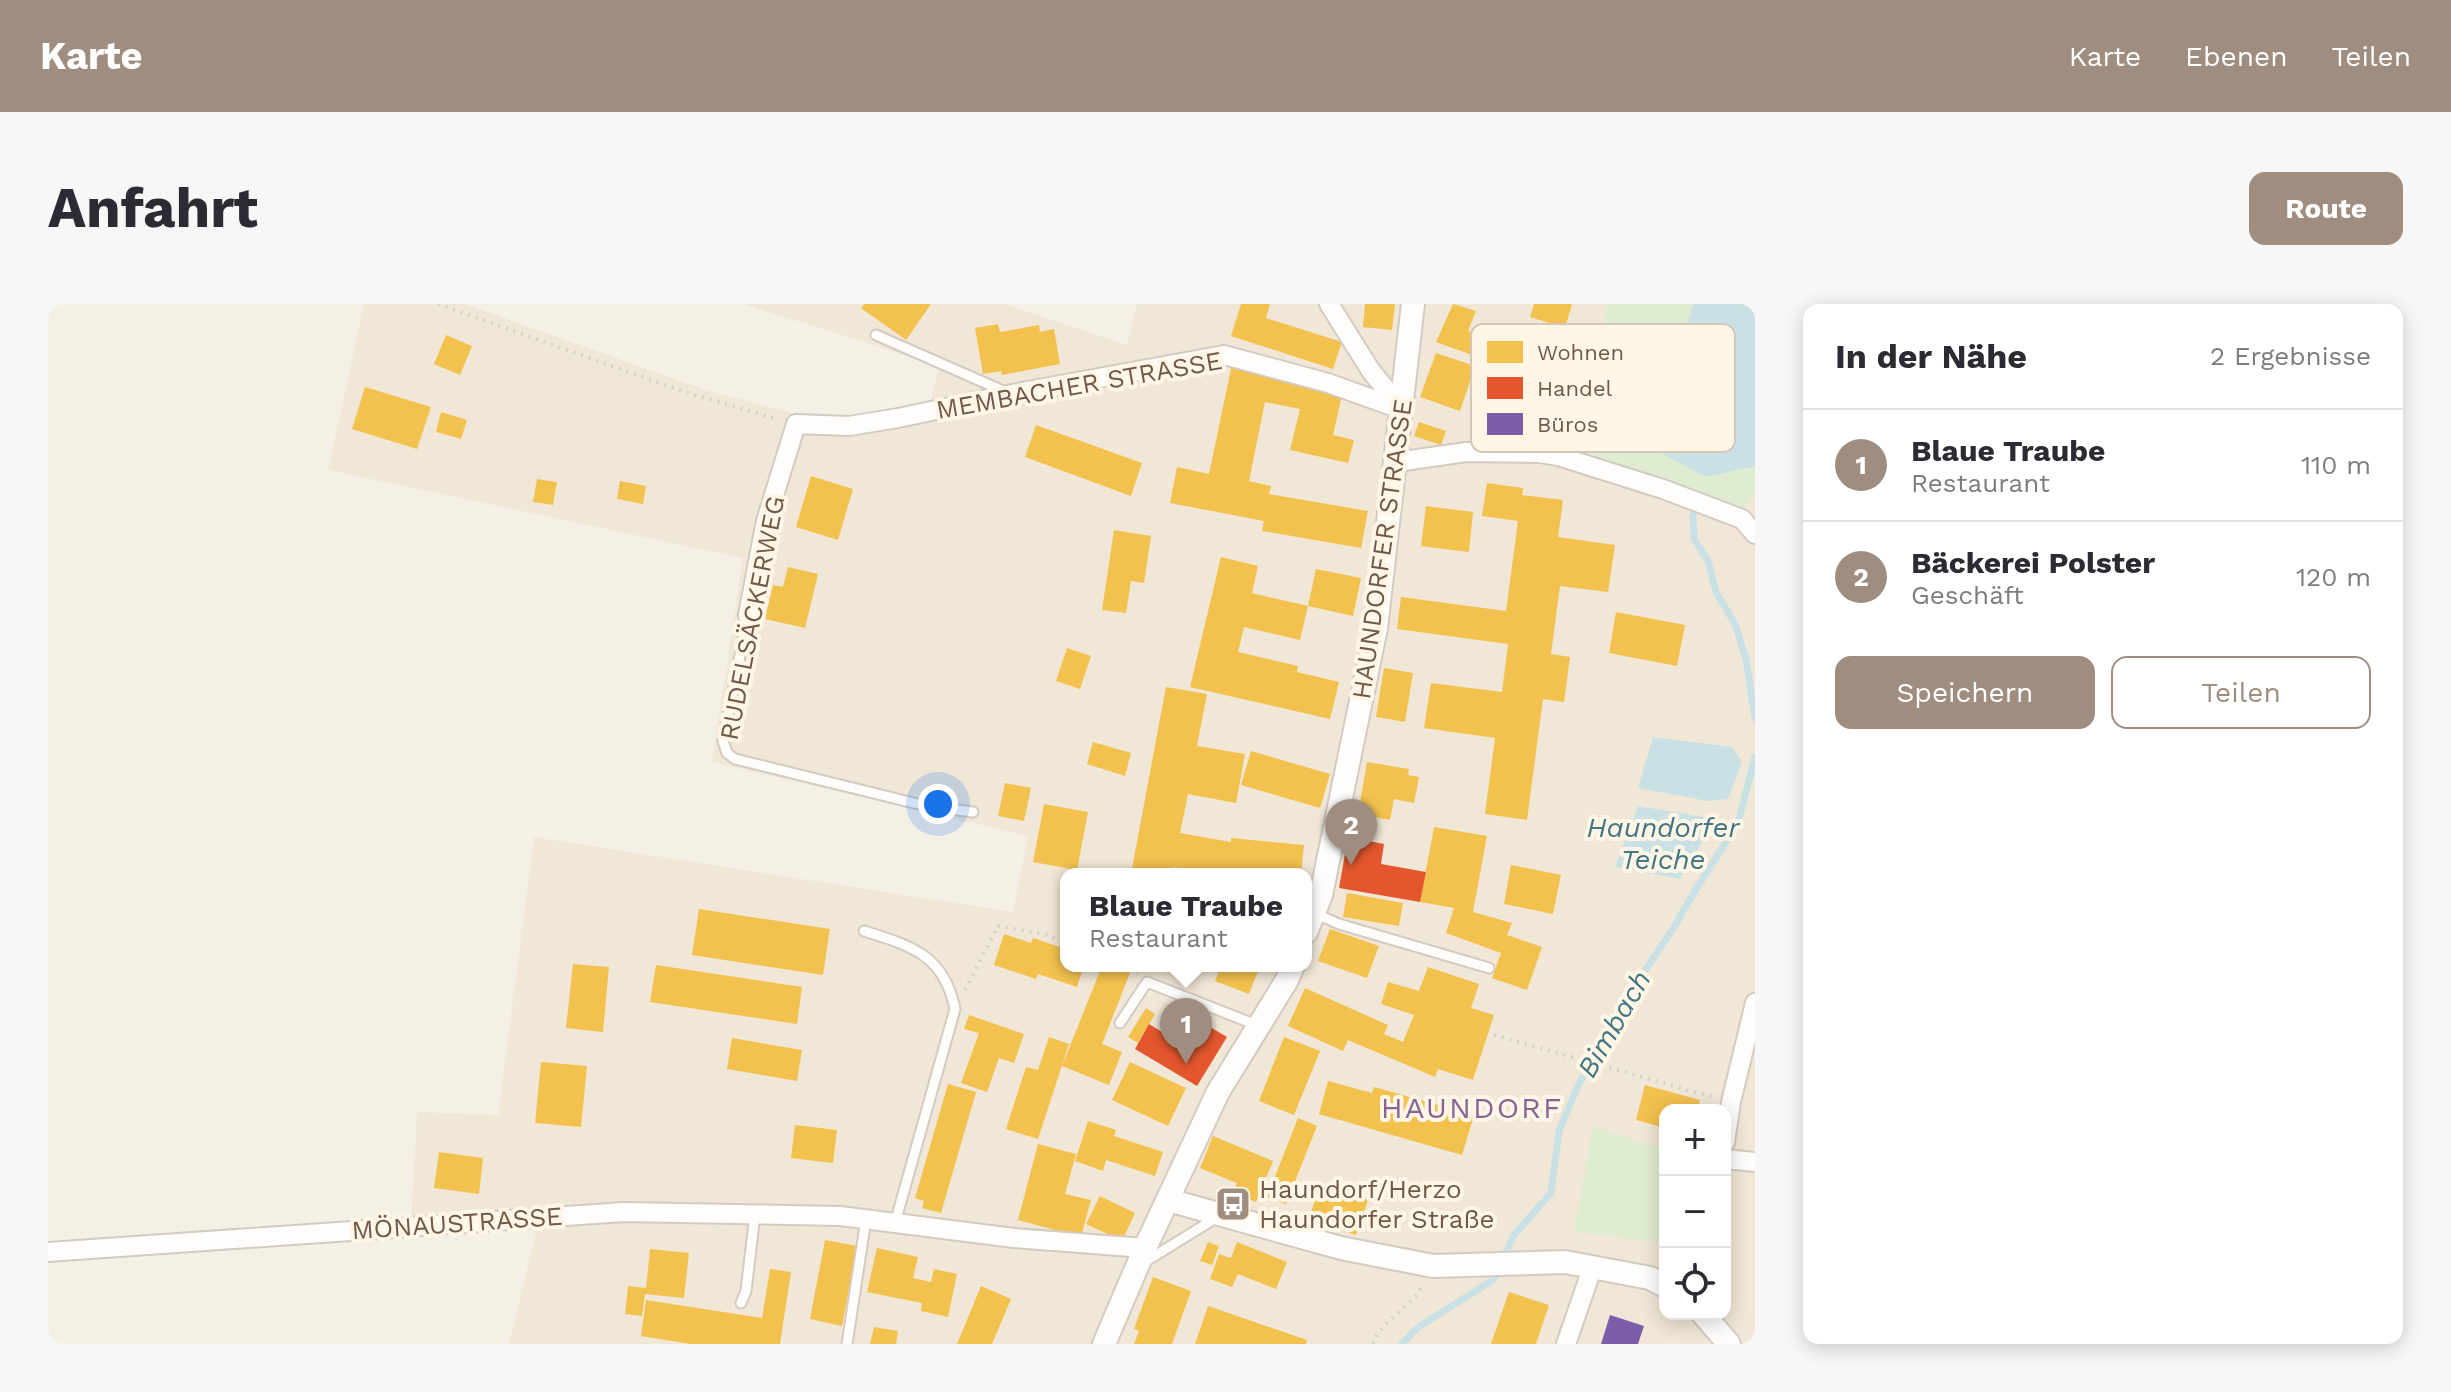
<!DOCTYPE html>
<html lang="de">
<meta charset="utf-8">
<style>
body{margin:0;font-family:"Work Sans",sans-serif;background:#f7f7f7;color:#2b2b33}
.controls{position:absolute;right:24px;bottom:24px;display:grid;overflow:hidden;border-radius:16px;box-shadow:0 4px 20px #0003}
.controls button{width:72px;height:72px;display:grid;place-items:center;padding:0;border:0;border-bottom:2px solid #e1e1e2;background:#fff;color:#2b2b33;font:40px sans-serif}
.you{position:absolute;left:890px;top:500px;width:28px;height:28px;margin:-20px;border:6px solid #fff;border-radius:50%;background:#1a73e8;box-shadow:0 0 0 12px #1a73e833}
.badge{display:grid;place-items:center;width:52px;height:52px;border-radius:50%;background:#9f8e80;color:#fff;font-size:26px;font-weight:700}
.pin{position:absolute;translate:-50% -66px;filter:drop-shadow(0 2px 4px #0008)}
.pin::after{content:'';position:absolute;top:42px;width:28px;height:24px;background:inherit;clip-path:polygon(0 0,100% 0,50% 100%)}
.popup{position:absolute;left:1012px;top:564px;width:252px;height:104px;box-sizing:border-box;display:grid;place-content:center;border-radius:16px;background:#fff;filter:drop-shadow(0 2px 6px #0005);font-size:26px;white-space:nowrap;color:#7c7c81}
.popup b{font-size:30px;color:#2b2b33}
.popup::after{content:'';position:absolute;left:50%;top:100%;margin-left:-16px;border:16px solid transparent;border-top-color:#fff}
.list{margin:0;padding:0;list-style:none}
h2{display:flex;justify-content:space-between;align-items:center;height:104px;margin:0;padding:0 32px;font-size:34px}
h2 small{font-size:26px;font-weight:400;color:#7c7c81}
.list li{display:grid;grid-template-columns:52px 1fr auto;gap:24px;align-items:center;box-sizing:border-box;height:112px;padding:0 32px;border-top:2px solid #e1e1e2}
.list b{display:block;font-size:30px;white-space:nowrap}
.list p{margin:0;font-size:26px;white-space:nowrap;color:#7c7c81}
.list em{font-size:26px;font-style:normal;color:#7c7c81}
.actions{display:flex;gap:16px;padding:24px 32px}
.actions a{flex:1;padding:18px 0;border:2px solid #9f8e80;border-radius:16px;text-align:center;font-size:28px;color:#9f8e80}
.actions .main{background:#9f8e80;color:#fff}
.icon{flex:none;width:44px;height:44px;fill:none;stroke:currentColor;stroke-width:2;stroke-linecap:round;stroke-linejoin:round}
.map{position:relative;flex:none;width:1707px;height:1040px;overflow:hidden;border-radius:16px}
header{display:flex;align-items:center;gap:48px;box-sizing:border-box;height:112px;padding:0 40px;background:#9f8e80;color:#fff}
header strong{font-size:38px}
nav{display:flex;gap:44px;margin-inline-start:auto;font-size:28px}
.intro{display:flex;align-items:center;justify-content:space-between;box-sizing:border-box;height:192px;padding:0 48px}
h1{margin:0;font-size:56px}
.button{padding:20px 36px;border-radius:16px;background:#9f8e80;color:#fff;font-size:28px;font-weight:700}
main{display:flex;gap:48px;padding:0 48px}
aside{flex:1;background:#fff;border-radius:16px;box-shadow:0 4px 20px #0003}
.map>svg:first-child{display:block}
.residential{fill:#f1e7d6;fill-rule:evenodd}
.green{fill:#e0ecd1}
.water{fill:#c9e1e5}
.homes{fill:#f2c14e}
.shops{fill:#e4572e}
.offices{fill:#7b5ea7}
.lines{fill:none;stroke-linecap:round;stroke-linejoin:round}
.stream{stroke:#c9e1e5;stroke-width:7}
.service-casing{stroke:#d3cbc2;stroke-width:13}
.minor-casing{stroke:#d3cbc2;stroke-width:22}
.tertiary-casing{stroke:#d3cbc2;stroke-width:26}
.path{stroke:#d7cfc9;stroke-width:4;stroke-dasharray:2 6;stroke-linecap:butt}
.service{stroke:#fefdfb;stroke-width:9}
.minor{stroke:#fefdfb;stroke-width:18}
.tertiary{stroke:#fefdfb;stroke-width:22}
.labels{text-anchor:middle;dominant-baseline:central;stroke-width:8;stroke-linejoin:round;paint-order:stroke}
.street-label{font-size:26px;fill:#715949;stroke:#fff6e6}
.poi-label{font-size:26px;fill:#715949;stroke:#fff6e6;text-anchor:start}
.water-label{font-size:28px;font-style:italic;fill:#437685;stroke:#fff6e6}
.quarter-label{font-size:30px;letter-spacing:2px;fill:#876495;stroke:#fff6e6}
.key{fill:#fff6e6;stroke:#d4c7b7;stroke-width:2}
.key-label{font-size:22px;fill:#715949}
</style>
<header>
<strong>Karte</strong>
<nav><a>Karte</a><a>Ebenen</a><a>Teilen</a></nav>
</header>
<div class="intro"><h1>Anfahrt</h1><a class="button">Route</a></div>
<main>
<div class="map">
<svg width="1707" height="1040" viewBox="0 0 1707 1040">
<rect width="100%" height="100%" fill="#f5f0e6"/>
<!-- residential -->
<path class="residential" d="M316,0H417L658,86L748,110L820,112L882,99L891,62L696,0H957L1079,41L1089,0H1560L1518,145L1694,207L1707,189V1040H461L490,920L363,917L369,808L450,811L486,533L965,608L980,532L664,458L695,254L280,166ZM1018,570H1258V662H1018ZM1617,806H1677V1010H1617Z"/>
<!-- green -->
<path class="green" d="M1560,0H1707V189L1695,207L1517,146Z
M1545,822L1617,846V939L1526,928Z"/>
<!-- water -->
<path class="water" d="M1645,0H1707V162L1658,173L1603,144Z
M1605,433L1684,443L1694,458L1680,495L1659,497L1590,484Z
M1590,502L1668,515L1632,575L1567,563Z"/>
<!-- homes -->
<path class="homes" d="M816,0H883L858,36L813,4Z
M1193,0H1222L1218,14L1294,38L1285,65L1183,32Z
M1317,0H1347L1344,26L1315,23Z
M1405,0L1428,7L1420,27L1431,30L1424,51L1388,38Z
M1486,0H1524L1517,24L1482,13Z
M950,20L952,28L991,21L992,28L1006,25L1012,60L954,71L953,67L935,70L927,24Z
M1509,25L1535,31L1527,69L1501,64Z
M398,31L424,42L412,71L386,60Z
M1388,49L1427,62L1412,107L1372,93Z
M1184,60L1218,67L1257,83L1294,91L1285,131L1306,136L1300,159L1242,146L1252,105L1217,98L1201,177L1223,182L1221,190L1320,207L1313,244L1214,227L1216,217L1122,199L1129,163L1161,170Z
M1467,64L1498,71L1486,121L1455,114Z
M317,83L383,103L369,145L304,125Z
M393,108L419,116L413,135L388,128Z
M1371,118L1398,127L1393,141L1366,132Z
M988,121L1094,159L1083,192L977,153Z
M763,172L805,185L790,236L748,223Z
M489,175L509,178L505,201L485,198Z
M572,177L598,182L595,200L569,195Z
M1439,179L1475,184L1474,191L1515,196L1510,233L1567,241L1560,288L1512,282L1503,350L1522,353L1516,398L1495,395L1479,516L1437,510L1447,434L1376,424L1383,379L1454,388L1460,340L1349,325L1353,293L1458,307L1470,217L1434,212Z
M1378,202L1425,208L1421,248L1373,242Z
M1066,226L1103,232L1096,279L1083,277L1078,309L1054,306Z
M1173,253L1210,262L1204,289L1260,302L1252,336L1196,323L1190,348L1250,362L1249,368L1291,378L1282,415L1142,383Z
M740,263L770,270L757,324L717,315L725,281L735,283Z
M1268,265L1313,274L1305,312L1260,302Z
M1568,308L1637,321L1629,362L1561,349Z
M1019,344L1043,352L1032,385L1008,377Z
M1336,364L1365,369L1357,418L1328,413Z
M1118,383L1159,390L1149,442L1197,450L1188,499L1140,490L1132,529L1183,538V534L1256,541L1253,570H1161L1126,563L1125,570H1083Z
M1045,438L1083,449L1077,472L1039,460Z
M1203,447L1282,470L1272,504L1193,481Z
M1319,458L1361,465L1360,471L1371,473L1366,499L1346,495L1342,516L1310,510Z
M957,479L983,484L976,517L950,512Z
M996,500L1040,508L1029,566L985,558Z
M1386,523L1439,532L1425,608L1464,619L1459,631L1494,643L1479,686L1444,674L1453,649L1398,629L1406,604L1372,598Z
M1463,561L1513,571L1505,610L1456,600Z
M1299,589L1355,599L1351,622L1295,613Z
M651,605L782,625L775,671L644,651Z
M1282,625L1331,642L1319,674L1270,657Z
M956,630L983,639L985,634L1018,645V662H1036L1029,683L990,670L988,675L946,661Z
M525,660L561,663L555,728L518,724Z
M608,661L754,683L749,720L602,698Z
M1054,662H1063L1082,669L1054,740L1074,748L1061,781L1014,762Z
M1105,662H1144L1142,671Z
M1166,662H1212L1201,690L1167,677L1172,665Z
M1380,663L1431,680L1423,704L1446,711L1425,776L1390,765L1387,773L1300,736L1295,747L1240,722L1257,684L1340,721L1336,730L1355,738L1366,711L1333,700L1340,678L1371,687Z
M1098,704L1107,710L1090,739L1080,733Z
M1131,705L1150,716L1135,741L1116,729Z
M921,711L976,730L966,759L951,754L939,788L913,779L931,729L916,725Z
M1001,733L1021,740L990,835L958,825L978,763L990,766Z
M1236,733L1272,747L1246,811L1211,797Z
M684,734L754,746L749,777L679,765Z
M493,758L539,762L533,823L487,819Z
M1082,758L1138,784L1120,822L1064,796Z
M1280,777L1324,789L1326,783L1426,811L1414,851L1271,810Z
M900,780L928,788L893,909L874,904L876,897L867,894Z
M1597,781L1652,796L1649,806H1617V824L1588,816Z
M1250,814L1269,822L1238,900L1219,893Z
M1040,817L1068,826L1066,832L1115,848L1107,872L1058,856L1055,867L1027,857Z
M747,821L789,826L785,859L743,854Z
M1165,832L1225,857L1208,898L1185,888L1189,879L1152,864Z
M990,840L1028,850L1017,890L1043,896L1033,933L970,916Z
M391,848L435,854L431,890L386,884Z
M1272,880L1320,896L1308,931L1261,915Z
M1052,892L1087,909L1074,937L1038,920Z
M777,936L809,942L794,1022L762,1015Z
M1160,938L1171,942L1164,961L1152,957Z
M1189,938L1239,958L1228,985L1190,970L1184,983L1162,975L1171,950L1183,954Z
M829,944L870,953L865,974L883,978L886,965L909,970L900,1013L873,1007L874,999L819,988Z
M602,945L641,949L636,994L597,990L594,1012L577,1010L580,982L598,984Z
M722,965L743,968L732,1040H642L593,1032L598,996L714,1014Z
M1105,973L1143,987L1124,1040H1086L1091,1027L1086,1025Z
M933,982L963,995L944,1040H909Z
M1461,988L1501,1001L1488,1040H1443Z
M1160,1002L1259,1036L1258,1040H1147Z
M826,1023L850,1027L848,1040H822Z"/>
<!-- shops -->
<path class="shops" d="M1300,533L1336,540L1333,560L1378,568L1372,598L1291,584Z
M1150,716L1179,733L1149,782L1087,745L1101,720L1135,741Z"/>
<!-- offices -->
<path class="offices" d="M1562,1011L1596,1022L1590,1040H1553Z"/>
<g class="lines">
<!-- stream -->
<path class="stream" d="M1645,211L1646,235L1660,257L1668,288L1687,320L1698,355L1707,414
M1354,1040L1369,1024L1445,976L1466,931L1503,889L1511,827L1529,784L1561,720L1625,625L1648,585L1690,519L1707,453"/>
<defs>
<path id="service" d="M828,31L960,89
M1492,149L1532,68
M700,311L675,437L679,449L687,455L878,502L925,508
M1266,609L1291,620L1441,664
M816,627C864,642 896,651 907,705L847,919
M1072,719L1099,678L1211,722
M1095,959L1168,914
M693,999L698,987L707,910
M799,1040L818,915"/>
<path id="minor" d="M1281,0L1323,67L1353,104
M1349,158L1418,148L1492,149L1510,152L1615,185L1694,215L1707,230
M700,311L718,217L748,120L801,122L850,114L964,90L1176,51L1280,79L1355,106
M1677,838L1683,798L1707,699
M1677,855L1707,858
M0,948L576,908L792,912L966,934L1097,944
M1518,1040L1545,962"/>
<path id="tertiary" d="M1258,628L1273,591L1328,324L1365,0
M1120,896L1293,944L1385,962L1517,958L1602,974L1617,982
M1655,1010L1681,1040
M1056,1040L1097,944L1170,788L1239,676L1245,662"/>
</defs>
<!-- service casing -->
<use href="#service" class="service-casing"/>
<!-- minor casing -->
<use href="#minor" class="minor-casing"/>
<!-- tertiary casing -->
<use href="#tertiary" class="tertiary-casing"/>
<!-- path -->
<path class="path" d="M390,0L640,89L729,115
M1074,662L1089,670
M917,686L950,622L999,631L1018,639
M1446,731L1665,793
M1325,1040C1335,1014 1361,1006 1374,982"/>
<!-- service -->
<use href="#service" class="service"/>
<!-- minor -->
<use href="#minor" class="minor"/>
<!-- tertiary -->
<use href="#tertiary" class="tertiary"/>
</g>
<!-- icons -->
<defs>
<symbol id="bus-square" viewBox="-11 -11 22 22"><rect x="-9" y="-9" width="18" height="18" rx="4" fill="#9f8e80" stroke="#fff6e6"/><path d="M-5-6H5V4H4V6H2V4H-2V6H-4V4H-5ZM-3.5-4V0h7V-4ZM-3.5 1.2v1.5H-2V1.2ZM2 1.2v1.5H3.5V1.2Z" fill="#fff"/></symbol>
</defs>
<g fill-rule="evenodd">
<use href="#bus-square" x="1165" y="880" width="40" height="40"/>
</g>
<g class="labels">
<!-- street labels -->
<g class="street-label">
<text transform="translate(1031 81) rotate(-10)">MEMBACHER STRASSE</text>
<text transform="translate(1334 245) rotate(-82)">HAUNDORFER STRASSE</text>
<text transform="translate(704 314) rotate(-79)">RUDELSÄCKERWEG</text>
<text transform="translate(409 919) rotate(-4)">MÖNAUSTRASSE</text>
</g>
<!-- poi labels -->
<g class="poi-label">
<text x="1211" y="885">Haundorf/Herzo<tspan x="1211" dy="30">Haundorfer Straße</tspan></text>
</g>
<!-- water labels -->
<g class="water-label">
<text x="1615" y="523">Haundorfer<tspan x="1615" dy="32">Teiche</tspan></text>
<text transform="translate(1566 720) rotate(-60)">Bimbach</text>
</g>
<!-- quarter labels -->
<g class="quarter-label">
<text x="1424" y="803">HAUNDORF</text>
</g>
</g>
<!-- legend -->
<rect x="1423" y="20" width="264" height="128" rx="12" class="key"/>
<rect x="1439" y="37" width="36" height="22" fill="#f2c14e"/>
<rect x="1439" y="73" width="36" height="22" fill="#e4572e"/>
<rect x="1439" y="109" width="36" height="22" fill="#7b5ea7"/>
<g class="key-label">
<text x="1489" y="56">Wohnen</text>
<text x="1489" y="92">Handel</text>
<text x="1489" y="128">Büros</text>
</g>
</svg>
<div class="controls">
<button>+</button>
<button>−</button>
<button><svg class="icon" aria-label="locate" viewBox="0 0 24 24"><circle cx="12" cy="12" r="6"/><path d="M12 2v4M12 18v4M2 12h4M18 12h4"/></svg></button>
</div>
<div class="you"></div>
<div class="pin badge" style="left:1138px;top:760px">1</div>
<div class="popup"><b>Blaue Traube</b>Restaurant</div>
<div class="pin badge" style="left:1303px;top:561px">2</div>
</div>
<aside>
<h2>In der Nähe<small>2 Ergebnisse</small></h2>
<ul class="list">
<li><span class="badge">1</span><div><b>Blaue Traube</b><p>Restaurant</p></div><em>110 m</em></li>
<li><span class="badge">2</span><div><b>Bäckerei Polster</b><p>Geschäft</p></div><em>120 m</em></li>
</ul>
<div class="actions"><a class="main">Speichern</a><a>Teilen</a></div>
</aside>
</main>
